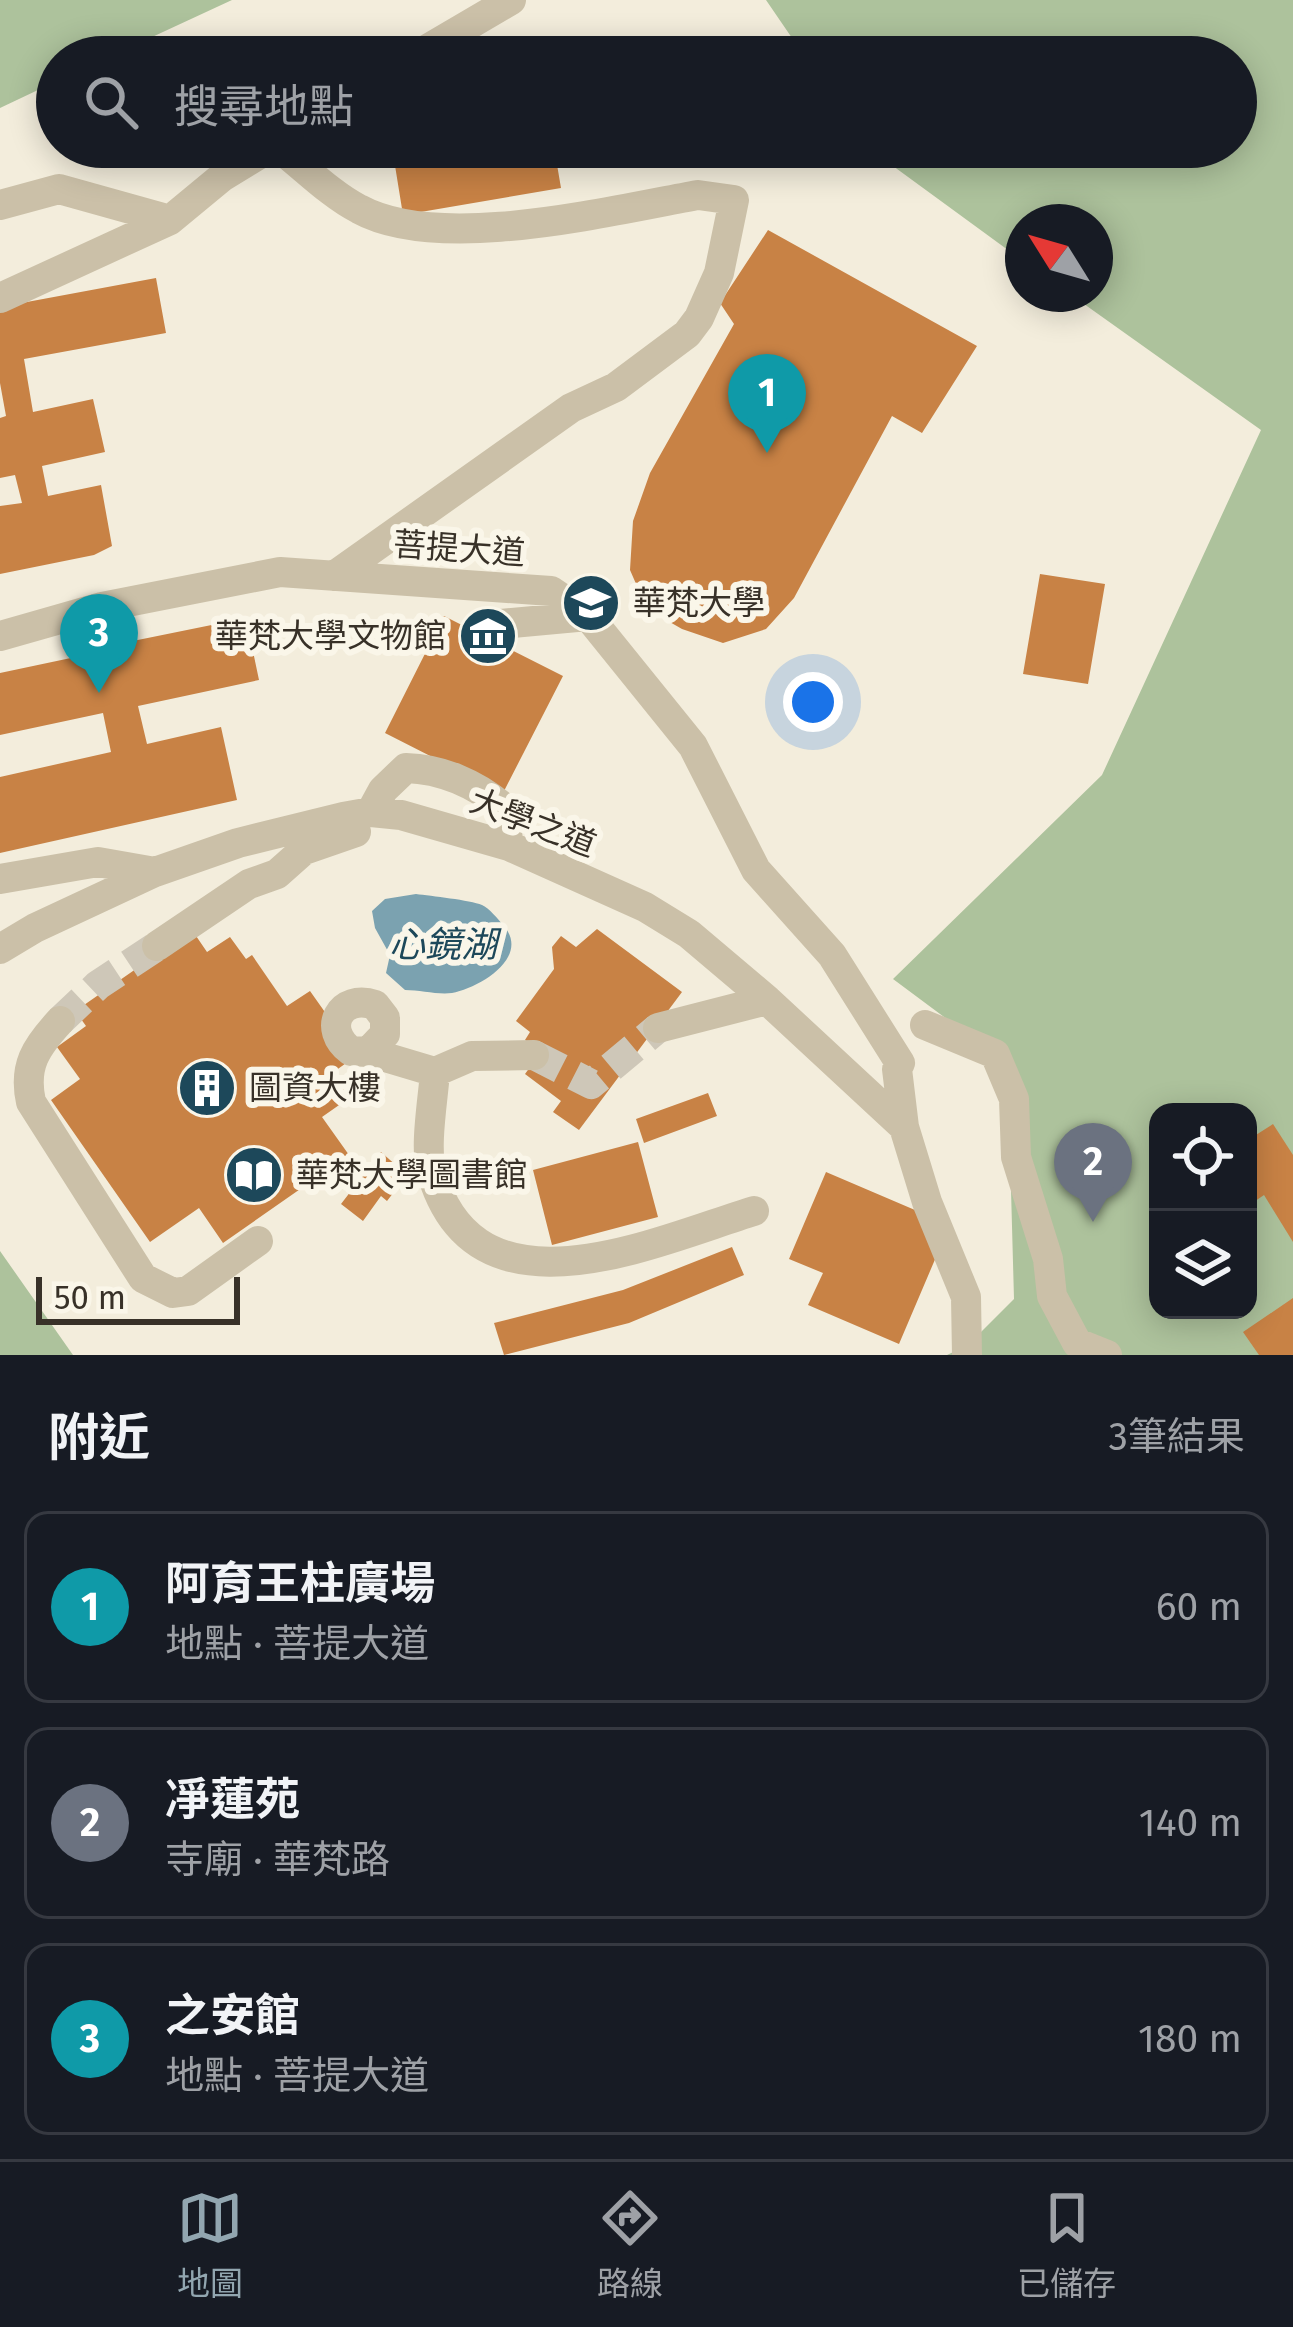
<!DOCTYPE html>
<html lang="zh-TW">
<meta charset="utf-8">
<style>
body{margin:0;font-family:"Fira Sans","Noto Sans TC",sans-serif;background:#242831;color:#f1f3f6}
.controls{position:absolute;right:36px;bottom:36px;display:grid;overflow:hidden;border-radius:24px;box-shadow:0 6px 30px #0003}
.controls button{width:108px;height:108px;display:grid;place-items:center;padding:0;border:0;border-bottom:3px solid #363941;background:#171b24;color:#f1f3f6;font:60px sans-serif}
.compass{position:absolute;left:1005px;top:204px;width:108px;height:108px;border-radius:50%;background:#171b24;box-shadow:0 6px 30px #0003;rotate:307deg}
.scale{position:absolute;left:36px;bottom:30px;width:204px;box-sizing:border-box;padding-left:12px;border:6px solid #383128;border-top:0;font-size:33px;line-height:42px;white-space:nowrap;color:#383128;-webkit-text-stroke:9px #faf6e9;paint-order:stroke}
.you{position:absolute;left:813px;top:702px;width:42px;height:42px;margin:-30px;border:9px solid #fff;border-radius:50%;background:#1a73e8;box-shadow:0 0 0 18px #1a73e833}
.badge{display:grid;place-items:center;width:78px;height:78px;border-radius:50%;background:#92a6b0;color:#fff;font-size:39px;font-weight:700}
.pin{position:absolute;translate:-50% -99px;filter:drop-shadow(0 3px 6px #0008)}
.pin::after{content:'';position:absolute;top:63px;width:42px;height:36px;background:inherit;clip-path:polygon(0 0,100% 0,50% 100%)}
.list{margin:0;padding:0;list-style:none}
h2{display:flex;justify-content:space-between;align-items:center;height:156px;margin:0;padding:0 48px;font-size:51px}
h2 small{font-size:39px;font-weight:400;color:#9ea1a6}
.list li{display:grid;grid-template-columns:78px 1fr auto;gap:36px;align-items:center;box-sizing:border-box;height:192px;margin:0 24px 24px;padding:0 24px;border:3px solid #363941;border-radius:24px}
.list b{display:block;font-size:45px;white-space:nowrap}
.list p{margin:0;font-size:39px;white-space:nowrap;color:#9ea1a6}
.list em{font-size:39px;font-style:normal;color:#9ea1a6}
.icon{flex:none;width:66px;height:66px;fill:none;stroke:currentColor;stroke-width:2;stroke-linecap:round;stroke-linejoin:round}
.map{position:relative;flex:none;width:1293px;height:1355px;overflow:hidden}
.search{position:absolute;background:#171b24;box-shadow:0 6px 30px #0003;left:36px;right:36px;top:36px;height:132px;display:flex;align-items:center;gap:30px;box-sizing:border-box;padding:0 42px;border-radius:66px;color:#9ea1a6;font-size:45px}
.sheet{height:804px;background:#171b24}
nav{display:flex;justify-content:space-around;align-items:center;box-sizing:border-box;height:168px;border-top:3px solid #363941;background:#171b24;font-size:33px;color:#9ea1a6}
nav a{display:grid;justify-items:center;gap:6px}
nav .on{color:#92a6b0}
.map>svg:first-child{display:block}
.green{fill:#adc29c;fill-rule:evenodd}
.water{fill:#7ba2b0}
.building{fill:#c88245}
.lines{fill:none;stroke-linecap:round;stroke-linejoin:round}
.minor-tunnel{stroke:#cec7b8;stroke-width:30;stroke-dasharray:30 15;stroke-linecap:butt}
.minor{stroke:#cbc0a8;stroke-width:30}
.labels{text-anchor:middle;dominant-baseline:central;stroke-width:12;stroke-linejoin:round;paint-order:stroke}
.street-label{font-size:33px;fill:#383128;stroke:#faf6e9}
.poi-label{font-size:33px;fill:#383128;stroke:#faf6e9;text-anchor:start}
.water-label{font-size:36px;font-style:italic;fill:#1d485a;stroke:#faf6e9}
</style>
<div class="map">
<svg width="1293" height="1355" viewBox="0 0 1293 1355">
<rect width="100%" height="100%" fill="#f3eddc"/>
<!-- green -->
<path class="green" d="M0,0H232L109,57H57V81L0,108Z
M766,0H1293V1355H947L968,1345L1014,1299L1010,1153L1014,1069L893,979L1102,775L1261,430L1070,294H1095V222H1023V261L867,147H1236V57H805ZM1158,1112H1248V1310H1158Z
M0,1251L73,1355H0Z"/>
<!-- water -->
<path class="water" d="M416,894C431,896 470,900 482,905C489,908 498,919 503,925C532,957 479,988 452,993C438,995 420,990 405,990L386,973L390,955L375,928L372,911L385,899Z"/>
<!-- building -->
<path class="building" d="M392,147H554L561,188L403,215Z
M768,230L977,346L922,433L892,416L794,598L766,629L723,643L682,629L647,609L630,570L633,521L650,473L734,324L720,303Z
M156,278L166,333L24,359L33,412L93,399L105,452L42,466L48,496L101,485L112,546L94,555L0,574V506L22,503L15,475L0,478V418L6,416L0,383V307Z
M1040,574L1105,584L1088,684L1023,674Z
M444,616L563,676L503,793L385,733Z
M118,618L123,643L246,618L259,680L138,706L147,744L221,727L237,800L0,853V777L111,752L103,713L0,735V673L85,655L79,626Z
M597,929L682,992L579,1130L553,1112L561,1101L525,1074L541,1052L525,1040L530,1032L516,1021L554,969L552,947L561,936L576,947Z
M192,930L207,952L230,937L246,959L252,955L287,1006L310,991L356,1056L335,1071L352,1096L322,1117L349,1155L223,1243L199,1208L150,1242L51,1100L80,1079L57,1047L86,1026L76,1012L84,1005Z
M708,1093L717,1116L644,1143L636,1119Z
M1273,1124L1293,1155V1242L1264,1195L1248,1206V1140Z
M638,1142L658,1217L552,1245L533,1170Z
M381,1152L407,1175L387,1201L381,1196L363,1221L341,1204Z
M826,1172L936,1219L942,1243L899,1344L808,1305L823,1273L789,1259Z
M732,1247L744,1275L629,1323L504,1355L494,1323L623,1290Z
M1293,1298V1355H1259L1243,1332Z"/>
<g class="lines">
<!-- minor-tunnel -->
<path class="minor-tunnel" d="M60,1021L98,985L157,946
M534,1055L591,1084L658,1028"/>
<!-- minor -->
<path class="minor" d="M414,57L511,0
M278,147C304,167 330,194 359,209C439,253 609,211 698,195L734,200L719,273L699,318L687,334L616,387L571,408L334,576
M0,205L59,189L170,220
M0,298L170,220L222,177L271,147
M490,625L588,616
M0,636L102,607L280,572L551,591L588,616L693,746L756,870L832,955L900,1063L897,1069L904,1127
M371,812L383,790L406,768C442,769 476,784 503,807L509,846
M0,879L98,862L155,872
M157,946L249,884L277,874L304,850L356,832
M0,949L35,928L155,872L238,843L343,817L371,812L401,815L509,846L645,907L689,934L767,1000L904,1127L927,1202L966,1297L967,1355
M60,1021C36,1047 23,1066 31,1102L143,1278L173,1293L188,1291L258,1241
M925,1025L995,1054L1014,1099L1016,1157L1048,1259L1052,1296L1077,1343L1107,1355
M658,1028L767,1000
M368,1052L385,1034V1018L375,1005C340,993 321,1029 351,1051L368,1052L435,1072L472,1056L534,1055
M435,1072C433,1100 424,1149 432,1174C477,1325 653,1242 754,1211"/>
</g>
<!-- icons -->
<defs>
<symbol id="university-disc" viewBox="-11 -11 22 22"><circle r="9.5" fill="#1d485a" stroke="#faf6e9"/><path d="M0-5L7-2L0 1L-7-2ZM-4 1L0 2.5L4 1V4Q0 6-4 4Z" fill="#fff"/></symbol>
<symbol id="museum-disc" viewBox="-11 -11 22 22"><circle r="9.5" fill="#1d485a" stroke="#faf6e9"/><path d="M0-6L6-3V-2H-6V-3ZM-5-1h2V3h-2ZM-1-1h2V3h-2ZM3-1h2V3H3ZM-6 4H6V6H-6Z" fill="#fff"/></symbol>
<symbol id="building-disc" viewBox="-11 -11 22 22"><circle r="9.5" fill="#1d485a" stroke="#faf6e9"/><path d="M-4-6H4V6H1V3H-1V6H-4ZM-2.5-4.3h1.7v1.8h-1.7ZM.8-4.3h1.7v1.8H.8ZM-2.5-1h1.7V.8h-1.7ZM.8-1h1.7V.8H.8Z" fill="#fff"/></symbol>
<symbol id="library-disc" viewBox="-11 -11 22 22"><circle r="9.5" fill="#1d485a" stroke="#faf6e9"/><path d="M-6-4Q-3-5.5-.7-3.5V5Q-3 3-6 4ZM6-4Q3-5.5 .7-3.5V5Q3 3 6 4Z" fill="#fff"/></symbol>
</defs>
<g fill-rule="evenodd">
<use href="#university-disc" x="558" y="570" width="66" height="66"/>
<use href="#museum-disc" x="455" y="603" width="66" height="66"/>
<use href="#building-disc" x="174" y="1055" width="66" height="66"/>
<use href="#library-disc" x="221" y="1142" width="66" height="66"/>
</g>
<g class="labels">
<!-- street labels -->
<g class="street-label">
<text transform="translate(459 549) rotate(4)">菩提大道</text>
<text transform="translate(533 823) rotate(21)">大學之道</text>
</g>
<!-- poi labels -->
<g class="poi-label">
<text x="633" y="603">華梵大學</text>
<text x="446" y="636" text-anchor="end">華梵大學文物館</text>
<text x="249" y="1088">圖資大樓</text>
<text x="296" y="1175">華梵大學圖書館</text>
</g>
<!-- water labels -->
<g class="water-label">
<text x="443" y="945">心鏡湖</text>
</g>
</g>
</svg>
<div class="controls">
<button><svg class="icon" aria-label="locate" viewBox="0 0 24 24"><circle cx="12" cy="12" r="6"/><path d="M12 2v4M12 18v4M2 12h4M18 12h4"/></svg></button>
<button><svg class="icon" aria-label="layers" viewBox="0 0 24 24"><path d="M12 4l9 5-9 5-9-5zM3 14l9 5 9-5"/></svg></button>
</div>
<svg class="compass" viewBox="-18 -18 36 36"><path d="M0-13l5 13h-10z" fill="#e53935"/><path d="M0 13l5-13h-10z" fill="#9ea1a6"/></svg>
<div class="scale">50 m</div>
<div class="you"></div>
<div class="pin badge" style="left:767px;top:453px;background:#0f9aa8">1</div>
<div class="pin badge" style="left:1093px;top:1222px;background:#6b7280">2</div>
<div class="pin badge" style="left:99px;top:693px;background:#0f9aa8">3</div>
<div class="search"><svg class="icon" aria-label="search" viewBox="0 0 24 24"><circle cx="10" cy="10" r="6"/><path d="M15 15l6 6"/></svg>搜尋地點</div>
</div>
<section class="sheet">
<h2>附近<small>3筆結果</small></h2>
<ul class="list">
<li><span class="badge" style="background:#0f9aa8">1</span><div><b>阿育王柱廣場</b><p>地點 · 菩提大道</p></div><em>60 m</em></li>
<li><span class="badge" style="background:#6b7280">2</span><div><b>凈蓮苑</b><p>寺廟 · 華梵路</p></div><em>140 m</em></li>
<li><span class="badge" style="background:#0f9aa8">3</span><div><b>之安館</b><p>地點 · 菩提大道</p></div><em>180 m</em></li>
</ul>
</section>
<nav>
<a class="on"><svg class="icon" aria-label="map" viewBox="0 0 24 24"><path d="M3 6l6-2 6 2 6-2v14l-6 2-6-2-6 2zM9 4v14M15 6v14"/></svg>地圖</a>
<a><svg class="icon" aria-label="directions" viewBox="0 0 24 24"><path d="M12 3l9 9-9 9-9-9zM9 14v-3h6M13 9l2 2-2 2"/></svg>路線</a>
<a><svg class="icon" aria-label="saved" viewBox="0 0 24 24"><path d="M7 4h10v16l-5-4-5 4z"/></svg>已儲存</a>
</nav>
